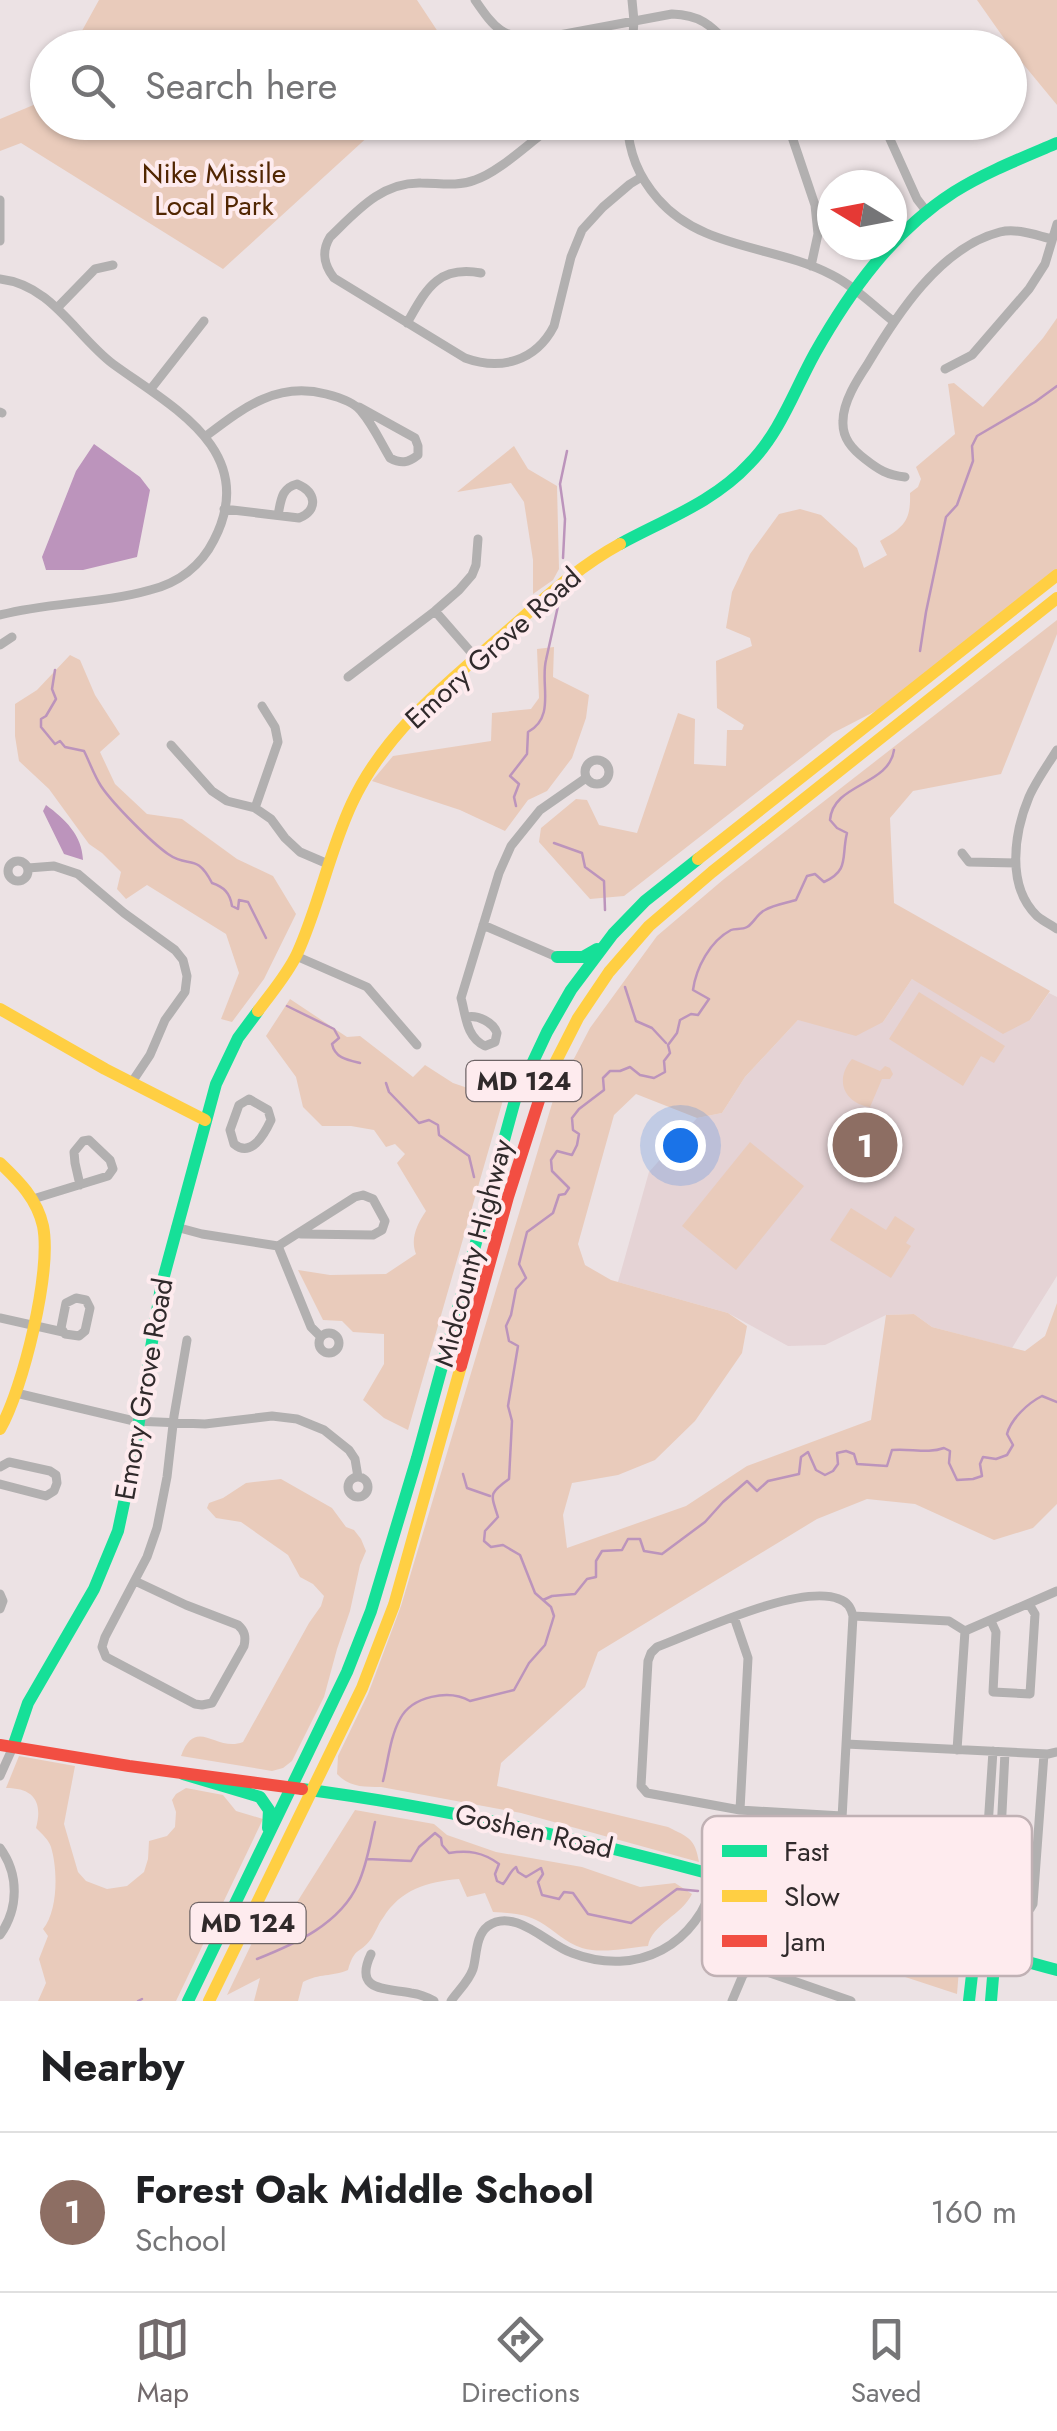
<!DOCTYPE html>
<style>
body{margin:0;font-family:Jost,sans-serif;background:#f2f2f2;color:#202124}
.compass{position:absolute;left:817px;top:170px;width:90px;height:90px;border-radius:50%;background:#fff;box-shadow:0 2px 8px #0004;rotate:280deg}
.you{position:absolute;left:680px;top:1145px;width:35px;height:35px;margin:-25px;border:8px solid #fff;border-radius:50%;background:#1a73e8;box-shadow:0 0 0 15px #1a73e833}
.badge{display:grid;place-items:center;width:65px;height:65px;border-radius:50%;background:#726a6c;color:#fff;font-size:32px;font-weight:700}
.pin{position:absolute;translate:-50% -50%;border:5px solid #fff;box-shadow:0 2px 10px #0006}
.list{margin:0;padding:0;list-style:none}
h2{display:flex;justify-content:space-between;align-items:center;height:130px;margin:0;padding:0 40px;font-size:42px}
h2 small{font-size:32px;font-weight:400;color:#757577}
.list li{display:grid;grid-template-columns:65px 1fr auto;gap:30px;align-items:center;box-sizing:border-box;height:160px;padding:0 40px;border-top:2px solid #e0e0e0}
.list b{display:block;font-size:38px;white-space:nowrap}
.list p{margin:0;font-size:32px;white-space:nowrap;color:#757577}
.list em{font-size:32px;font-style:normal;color:#757577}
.icon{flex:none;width:55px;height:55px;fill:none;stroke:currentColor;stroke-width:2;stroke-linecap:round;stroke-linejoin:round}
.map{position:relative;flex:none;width:1057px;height:2001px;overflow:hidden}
.search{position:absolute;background:#fff;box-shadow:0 2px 8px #0004;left:30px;right:30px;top:30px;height:110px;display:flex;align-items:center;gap:25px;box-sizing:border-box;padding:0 35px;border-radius:55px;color:#757577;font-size:38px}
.sheet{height:290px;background:#fff}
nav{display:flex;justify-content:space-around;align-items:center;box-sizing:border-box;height:140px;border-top:2px solid #e0e0e0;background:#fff;font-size:28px;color:#757577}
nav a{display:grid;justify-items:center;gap:5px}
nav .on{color:#726a6c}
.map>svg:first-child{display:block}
.built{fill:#e5d3d5}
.green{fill:#e9cbbb}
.water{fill:#bc94bc}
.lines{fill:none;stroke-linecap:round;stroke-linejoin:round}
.stream{stroke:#bc94bc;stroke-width:2.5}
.street{stroke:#b2b0b0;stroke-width:9}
.fast{stroke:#16e098;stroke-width:12}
.slow{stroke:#ffcf43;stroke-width:12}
.jam{stroke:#f24e42;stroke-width:12}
.labels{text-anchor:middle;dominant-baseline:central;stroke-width:8;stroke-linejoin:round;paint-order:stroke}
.shield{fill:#feebee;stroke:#6e6466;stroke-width:2.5}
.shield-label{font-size:25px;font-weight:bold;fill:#302a2b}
.park-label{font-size:28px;fill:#512602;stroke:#feebee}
.street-label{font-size:28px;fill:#302a2b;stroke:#feebee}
.key{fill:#feebee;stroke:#c0b1b4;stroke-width:2.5}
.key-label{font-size:28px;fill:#302a2b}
</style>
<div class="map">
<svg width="1057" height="2001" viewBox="0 0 1057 2001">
<rect width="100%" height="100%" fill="#ece2e4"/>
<!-- built -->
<path class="built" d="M912,979L1030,1020L1049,993L1057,997V1276L1012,1348L932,1327L914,1314L886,1315L825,1345L788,1346L728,1313L618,1282L649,1172L697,1118L722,1113L745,1077L798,1020L883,1022Z"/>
<!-- green -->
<path class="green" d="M99,0H417L448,47H73Z
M977,0H1057V105L1015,54Z
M47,94L48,122L383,123L223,269L21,143L0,151V119L43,101Z
M1057,318V575L897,700L833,733L624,896L590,899L539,842L541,828L576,799L587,800L599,825L637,833L678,713L695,719L694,764L726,766L727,730H742L744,725L717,708L716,661L752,646L750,638L726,628L732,592L750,554L779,514L800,509L821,515L857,548L864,568L887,555L880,541C904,527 911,521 910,493L918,487L921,479L916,467L955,434L948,384L954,383L983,407L1043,338Z
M514,446L528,469L557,486L559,569L553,580L533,594V560L524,502L511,483L457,492Z
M1057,620V634L1001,774L913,791L890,818L894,903L1050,991L1030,1020L1003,1034L912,979L883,1022L856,1036L798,1020L745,1077L722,1113L697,1118L636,1094L614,1115L578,1244L585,1265L611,1280L728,1313L747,1326L742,1353L695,1421L655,1460L618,1475L572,1483L563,1515L567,1548L686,1506L747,1466L871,1420L886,1315L914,1314L932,1327L1025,1351L1045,1336L1057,1303V1504L1033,1528L994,1540L915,1504L867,1499L817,1519L598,1652L585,1687L501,1763L497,1786L668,1827C688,1837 695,1838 699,1862L521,1813L381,1787C364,1787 349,1787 337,1774L338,1756L368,1694L401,1606L554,1097L590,1028L657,936L724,879Z
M554,647L553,677L589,695L586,718L572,758L547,791L528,800L505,831L460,810L372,781L393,756L491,741L492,713L531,709L539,698L537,649Z
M70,655L80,660L95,695L120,734L100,752L115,784L147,814L182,819L237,859L273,876L296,914L264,979L232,1022L221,1019L239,973L226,934L147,885L126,899L117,889L121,872L102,853L89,844L49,789L19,761L15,736V704L37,690Z
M919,992L1005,1046L994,1063L981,1056L963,1086L889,1039Z
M290,999L347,1037L360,1036L413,1077L425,1065L453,1083L503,1100L408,1430L384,1418L363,1400L384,1364V1334L353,1332L342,1321L323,1320L298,1270L330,1275L386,1274L416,1254C410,1239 417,1224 426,1211L397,1163L405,1154L395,1144L386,1147L374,1130L351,1126H322L303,1107L296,1077L266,1036Z
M852,1059L880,1071L885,1066L890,1068L893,1074L890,1079H882L870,1107C844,1103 834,1080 852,1059Z
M750,1142L804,1186L736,1270L682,1226Z
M851,1208L886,1230L895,1216L915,1229L906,1243L911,1246L891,1278L830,1240Z
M281,1479L332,1508L346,1527L354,1530L361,1539L366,1551L360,1565L350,1611L337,1649L324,1697L292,1761L283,1768L272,1771L181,1756C196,1715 216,1753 243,1742L309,1623L321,1606L324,1596L313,1584L300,1577L288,1555L241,1522L216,1518L207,1508L209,1503L223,1498L246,1483Z
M19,1756L75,1766L64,1824L78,1872L86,1881L107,1889L127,1886L144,1872L148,1859L149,1841L167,1836L175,1827L176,1812L172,1800L176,1794L186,1788L223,1795L236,1811L263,1819L176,2001H38L46,1983L39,1959L48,1936L43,1929C58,1911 58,1870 51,1847C49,1840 42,1834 36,1828C43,1802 34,1788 6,1788Z
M355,1810L434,1824L447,1835L496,1852L582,1867L640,1887L675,1883L692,1894C682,1915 652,1924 648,1946C627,1948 602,1954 582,1948C566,1943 554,1930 540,1922C525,1913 509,1913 493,1912L485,1893L467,1897L459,1879C427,1882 401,1889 383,1918C378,1924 376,1932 371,1939C359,1955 355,1946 348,1970C331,1977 320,1973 303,1982L298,2001H254L260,1978L227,1995L262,1922L294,1907Z
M720,1890L960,1957L957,1994L710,1913Z"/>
<!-- water -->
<path class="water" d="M94,444L140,477L150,490L137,557L83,570H46L42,557L76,471Z
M46,805C65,819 82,835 83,860L64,854L43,811Z"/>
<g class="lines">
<!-- stream -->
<path class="stream" d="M563,558L565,519L560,484L567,451
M920,651L926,612L946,517L957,505L973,461L972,446L977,436L1035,402L1057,386
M55,670L52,689L56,699L46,716L41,719V727L55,744L60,741L65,747L84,751C90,763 94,775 101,786C113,804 151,842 168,854C189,869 196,852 212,883C224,887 230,893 232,906L238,909L239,900L248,902L266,938
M516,806L514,797L519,784L510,776L527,754L528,732C556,717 540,684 546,660C550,642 554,624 558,606
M554,843L582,853L585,867L604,881L605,910
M625,987L636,1021L652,1028L666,1043
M287,1006L334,1029L339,1038L332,1044C335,1058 347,1060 360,1063
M386,1083L389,1092L419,1123L429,1120L438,1125L439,1135L469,1156L474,1177
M463,1474L467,1488L490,1496
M543,1600L552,1596L575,1594L587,1579L596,1577V1561L602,1551L622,1550L628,1539H640L644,1551L662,1554L705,1522L723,1502L747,1481L757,1491L768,1481L799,1474L801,1457L808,1452L816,1470L825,1475L833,1471L838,1464L837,1453L846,1451L854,1454L857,1464L887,1466L892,1450C909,1448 928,1454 944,1448L950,1451L949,1463L957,1480L973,1479L982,1476L980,1464L983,1457L996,1459L1007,1455L1013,1445L1007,1434C1011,1419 1028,1403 1042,1396L1057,1402
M383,1781C388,1762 390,1737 400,1719C412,1696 449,1689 470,1701L514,1690L529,1663L545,1645L554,1616L551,1607L535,1593L520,1555L503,1545L491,1547L484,1541L485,1531L498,1517C491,1494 488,1494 509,1479L512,1421L508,1406L518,1346L509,1341L506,1326L511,1315L516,1289L526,1278L519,1264L527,1232L553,1213L559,1195L565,1194L569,1188L552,1171L551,1160L557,1151L572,1155L577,1145L579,1134L573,1130L572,1118L579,1109L604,1090L603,1078L610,1071H620L630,1067L640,1075L654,1078L665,1072L664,1061L670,1053L668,1045L677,1033L680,1020L691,1014L698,1015L709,999L693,990C696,968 710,941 731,930C735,928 742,930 747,927C753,924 757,914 765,910C773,905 786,903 796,900L807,876L815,874L824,882C850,870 841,857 847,833L837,828L830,820C833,783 889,786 894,750
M367,1859L411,1861L419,1847L435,1833L441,1838L442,1845L449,1853C468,1850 483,1852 499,1864L495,1874L497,1881L503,1884C508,1879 510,1871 516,1867L518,1872L526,1877L541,1868L543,1874L538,1882L542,1895L559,1899L564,1892L573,1893L588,1914L631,1923L677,1889L698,1891
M724,1897L734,1898L746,1910L760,1911L764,1915L785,1922L795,1921L839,1939L864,1944L903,1958L922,1960L941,1970L952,1968
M257,1959C295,1944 340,1924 358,1884C367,1865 370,1843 375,1822
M138,2001L142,1999"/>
<!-- street -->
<path class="street" d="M475,0C495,29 502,38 538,39L672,14C703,15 712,27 733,48
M632,48L634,21L632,0
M559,122C533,138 502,171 475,180C457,187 439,183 421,183C381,182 356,212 330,237C321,252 324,265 334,278L465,358C501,371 536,361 554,326L571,257L582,230L603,207L630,184L640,178
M627,122C629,153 638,176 658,199C702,250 775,245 832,275C854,286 874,306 893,321
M787,122L815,205L818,234L811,266
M889,137L917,199L927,212
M0,200V241
M0,279C52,285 75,335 113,364C172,407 260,451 214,540C201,566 178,583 150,590C101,604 49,602 0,615
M58,307L95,269L113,265
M407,323C426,290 437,265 481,273
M945,369L972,355L1029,289L1045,264L1057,224
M150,390L204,321
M0,412L2,413
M206,436C243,408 277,381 326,394C338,397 354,402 361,411C373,425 381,443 390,458C401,464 408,463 418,455V446L415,438L359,407
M905,477C887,475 879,470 865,459C852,449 842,438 843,421C843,402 857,380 867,365C896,316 940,247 1000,232C1017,228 1035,235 1052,239
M224,509L299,518C319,510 316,492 297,484C281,488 281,501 278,515
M435,611L476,658
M0,645L12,637
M348,677L435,611L459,590L472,575L476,565L478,539
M171,745L212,791L227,801L255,808L271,819L285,838L300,852L328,864
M1057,750C1047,766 1036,781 1029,797C1014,833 1006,886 1037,916C1043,921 1051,925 1057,929
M585 772a12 12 0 1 1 24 0a12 12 0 1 1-24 0Z
M255,808L278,742L275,727L262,706
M962,853L969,862L1016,863
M8 871a10 10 0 1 1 20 0a10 10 0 1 1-20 0Z
M28,868L54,866L78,874L124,913L175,950L183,960L187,976L185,992L165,1020L150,1055L132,1082
M483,925L557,957
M296,956L367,987L417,1045
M467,1017C478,1015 493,1022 497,1033L495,1042L485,1046C466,1037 466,1016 461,998L499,873L511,846L540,810L586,778
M249,1099L268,1110L271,1120C264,1135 251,1158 234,1144L230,1130L239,1105Z
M33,1199L108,1176L113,1169L110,1160L89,1140L83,1141L74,1152L75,1163L80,1185
M176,1227L202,1234L278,1246L355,1197L363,1195L373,1199L385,1221L382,1230L373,1235L301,1234
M278,1246L311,1327L321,1337
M76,1298L86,1300L90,1308L85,1331L79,1336L65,1334L61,1328L66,1303Z
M0,1318L63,1332
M319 1343a10 10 0 1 1 20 0a10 10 0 1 1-20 0Z
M16,1393L134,1421L205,1424L272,1416L297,1419L324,1430L349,1450L355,1459L358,1477
M0,1467L9,1462L50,1471L56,1475L57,1483L54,1491L46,1496L0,1484
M348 1487a10 10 0 1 1 20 0a10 10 0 1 1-20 0Z
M135,1581L186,1605L238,1625C245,1631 246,1637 244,1646L212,1703L202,1705L195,1704L106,1657L102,1647L105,1637L147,1557L157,1528L167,1477L174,1416L187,1340
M0,1594L3,1601L0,1609
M853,1616L840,1855L844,1861L852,1865L875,1868L915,1884L984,1887
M853,1616L949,1621L965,1631
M734,1617L748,1658L740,1810
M991,1621L996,1632L993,1692L1030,1694L1035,1614L1029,1604
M846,1744L1048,1754L1057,1752
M957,1750L965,1631L1057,1591
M0,1776L13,1747
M842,1816L740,1810L647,1793L641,1786L648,1661L651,1653L657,1647C697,1632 800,1583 839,1599C848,1602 851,1608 853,1616
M0,1848C19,1874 19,1908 0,1935
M996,1914C1010,1915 1027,1918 1033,1904L1044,1754
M975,1948L984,1887L993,1751
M995,1953L1005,1752
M371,1954C353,1992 386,1988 411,1993C419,1994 427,1997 434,2001
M451,2001C458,1991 469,1981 473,1969C477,1956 475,1936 488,1926C515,1907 548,1945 572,1953C638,1978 698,1945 715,1878
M732,2001L743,1975L753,1967L851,2001"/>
<!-- fast -->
<path class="fast" d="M620,544C664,520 714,502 749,464C780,433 794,391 815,353C850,291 893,231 954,192C986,172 1022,158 1057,143
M557,957H583L597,949
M13,1747L28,1703L94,1589L118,1531L131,1470L161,1287L216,1084L238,1038L258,1011
M183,1774L260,1797L269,1810L268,1828
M302,1789C559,1822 808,1902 1057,1970
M188,2001L347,1672L371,1611L417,1458L515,1100L547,1032L571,990L613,934L645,901L698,859
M969,2001L975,1948
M991,2001L995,1953"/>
<!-- slow -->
<path class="slow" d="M698,859L1057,575
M0,1009L105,1069L205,1120
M258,1011C271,993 287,975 297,954C319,906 329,852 352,803C385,732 447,683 505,633C542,601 576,568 620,544
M550,1073L578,1018L609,972L649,926L712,872L1057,598
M0,1163C19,1181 37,1199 43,1226C52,1271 23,1389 0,1429
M209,2001L362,1688L394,1605L461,1366"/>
<!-- jam -->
<path class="jam" d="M461,1366L508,1197L543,1088L550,1073
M0,1745L129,1766L302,1789"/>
</g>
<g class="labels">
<!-- shield labels -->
<g class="shield">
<rect x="466.5" y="1061" width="115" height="40" rx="8"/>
<rect x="190.5" y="1903" width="115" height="40" rx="8"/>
</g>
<g class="shield-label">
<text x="524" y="1081">MD 124</text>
<text x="248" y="1923">MD 124</text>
</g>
<!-- park labels -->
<g class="park-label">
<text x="214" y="173">Nike Missile<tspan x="214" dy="32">Local Park</tspan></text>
</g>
<!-- street labels -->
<g class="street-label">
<text transform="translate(493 648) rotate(-42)">Emory Grove Road</text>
<text transform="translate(473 1253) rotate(-75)">Midcounty Highway</text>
<text transform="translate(144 1389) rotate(-80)">Emory Grove Road</text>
<text transform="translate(534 1831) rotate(13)">Goshen Road</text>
</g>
</g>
<!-- legend -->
<rect x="702" y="1816" width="330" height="160" rx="15" class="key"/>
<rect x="722" y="1845" width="45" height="12" fill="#16e098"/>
<rect x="722" y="1890" width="45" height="12" fill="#ffcf43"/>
<rect x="722" y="1935" width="45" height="12" fill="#f24e42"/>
<g class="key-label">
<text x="784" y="1861">Fast</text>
<text x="784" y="1906">Slow</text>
<text x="784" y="1951">Jam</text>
</g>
</svg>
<svg class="compass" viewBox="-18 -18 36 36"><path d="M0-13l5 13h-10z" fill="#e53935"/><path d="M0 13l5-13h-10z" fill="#757577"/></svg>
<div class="you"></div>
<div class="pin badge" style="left:865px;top:1145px;background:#8d6e63">1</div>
<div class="search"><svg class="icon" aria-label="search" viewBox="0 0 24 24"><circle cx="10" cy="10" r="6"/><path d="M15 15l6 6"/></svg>Search here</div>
</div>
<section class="sheet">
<h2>Nearby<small></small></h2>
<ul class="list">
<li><span class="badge" style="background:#8d6e63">1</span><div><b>Forest Oak Middle School</b><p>School</p></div><em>160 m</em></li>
</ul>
</section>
<nav>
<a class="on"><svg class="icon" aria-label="map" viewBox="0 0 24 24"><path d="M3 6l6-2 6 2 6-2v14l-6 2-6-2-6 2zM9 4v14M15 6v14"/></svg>Map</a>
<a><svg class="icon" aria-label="directions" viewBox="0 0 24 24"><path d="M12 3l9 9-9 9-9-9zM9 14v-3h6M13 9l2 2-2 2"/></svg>Directions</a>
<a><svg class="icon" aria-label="saved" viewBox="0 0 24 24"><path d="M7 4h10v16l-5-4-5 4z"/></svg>Saved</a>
</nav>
